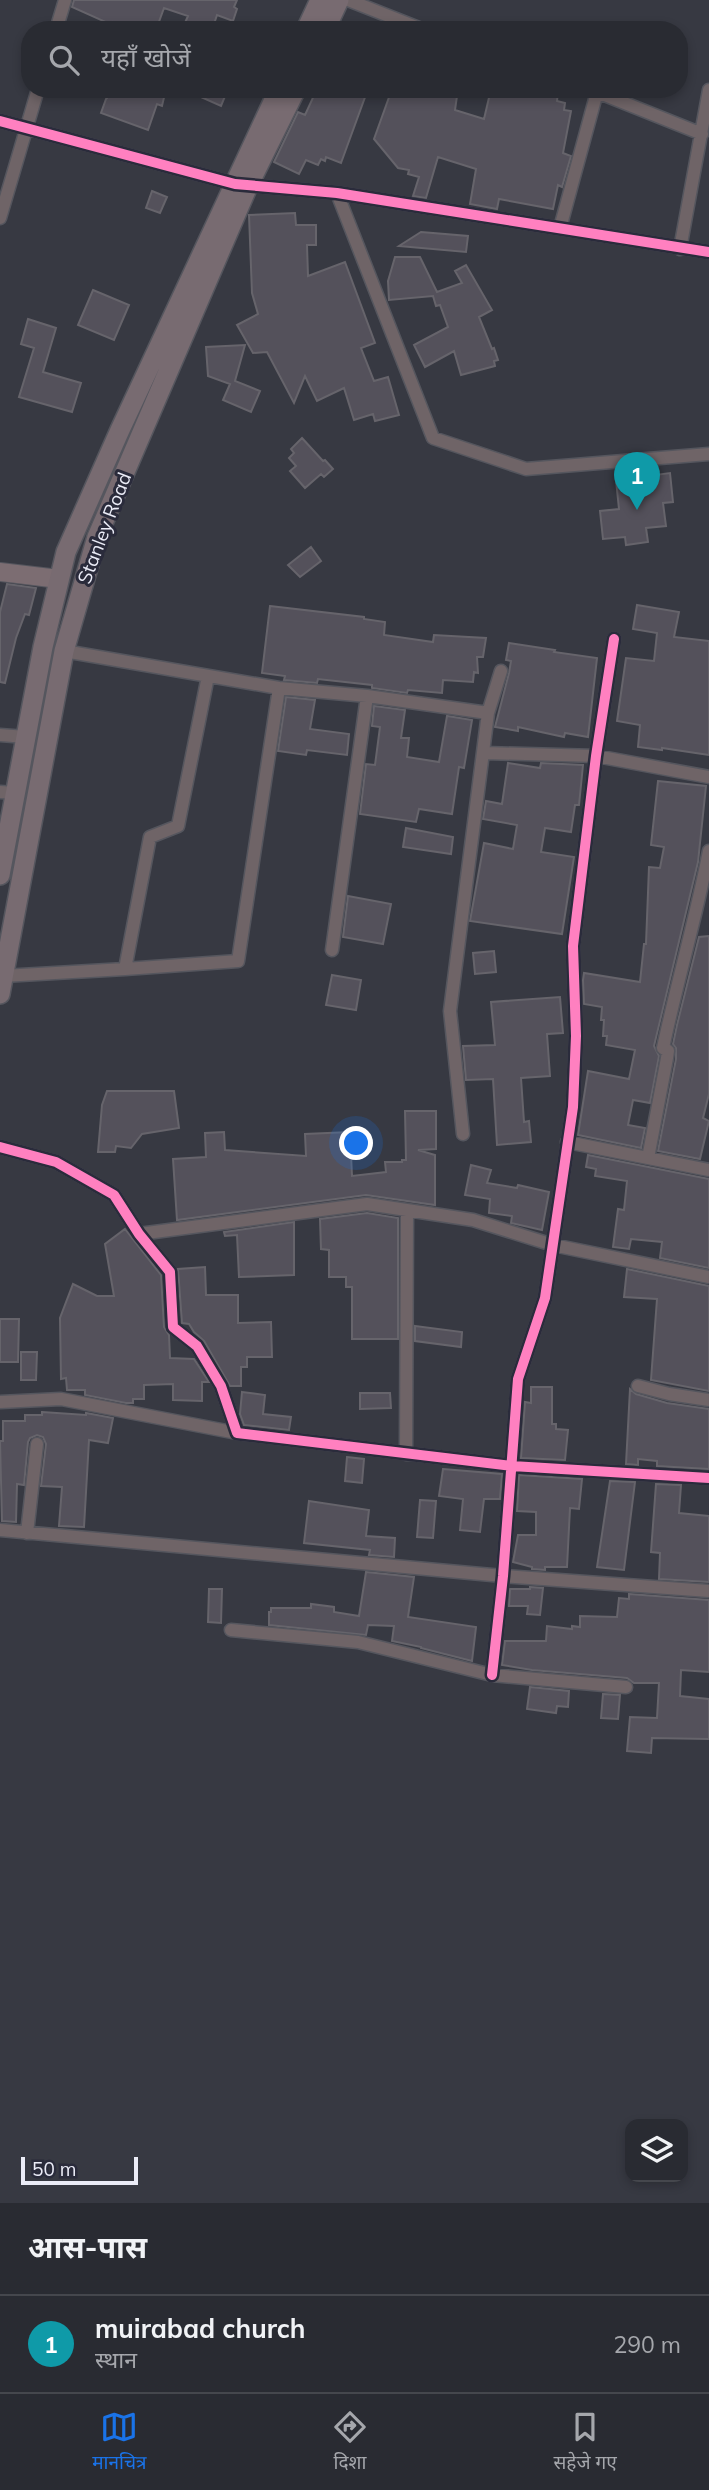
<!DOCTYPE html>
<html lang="hi">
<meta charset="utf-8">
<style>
body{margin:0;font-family:Mulish,"Noto Sans Devanagari",sans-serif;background:#31333a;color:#f1f3f6}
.controls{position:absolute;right:21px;bottom:21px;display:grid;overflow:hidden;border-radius:14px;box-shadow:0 4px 10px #0003}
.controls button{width:63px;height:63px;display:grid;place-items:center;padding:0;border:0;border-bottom:2px solid #45474d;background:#292b32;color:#f1f3f6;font:35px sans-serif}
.scale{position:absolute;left:21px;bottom:18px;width:117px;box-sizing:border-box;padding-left:7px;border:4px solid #ebecf7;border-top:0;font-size:19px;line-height:24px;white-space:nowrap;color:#ebecf7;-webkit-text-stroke:5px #2a2b3b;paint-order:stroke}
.you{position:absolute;left:357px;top:1144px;width:24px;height:24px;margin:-18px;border:5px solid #fff;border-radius:50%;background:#1a73e8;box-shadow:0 0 0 10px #1a73e833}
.badge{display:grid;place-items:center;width:46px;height:46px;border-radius:50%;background:#1a73e8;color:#fff;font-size:23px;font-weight:700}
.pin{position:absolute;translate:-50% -58px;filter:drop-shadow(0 2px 4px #0008)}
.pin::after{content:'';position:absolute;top:37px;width:24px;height:21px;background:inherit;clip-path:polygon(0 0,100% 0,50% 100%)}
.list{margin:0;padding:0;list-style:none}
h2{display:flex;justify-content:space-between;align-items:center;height:91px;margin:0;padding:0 28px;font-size:30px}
h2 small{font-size:23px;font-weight:400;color:#a5a7ac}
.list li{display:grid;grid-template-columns:46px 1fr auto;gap:21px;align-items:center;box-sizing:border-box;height:98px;padding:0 28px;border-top:2px solid #45474d}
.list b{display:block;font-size:26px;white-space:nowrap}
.list p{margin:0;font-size:23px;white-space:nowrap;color:#a5a7ac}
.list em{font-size:23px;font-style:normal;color:#a5a7ac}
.icon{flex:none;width:38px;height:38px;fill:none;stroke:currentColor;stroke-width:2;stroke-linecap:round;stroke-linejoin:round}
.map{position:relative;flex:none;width:709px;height:2203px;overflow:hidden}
.search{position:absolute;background:#292b32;box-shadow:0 4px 10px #0003;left:21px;right:21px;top:21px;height:77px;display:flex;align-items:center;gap:18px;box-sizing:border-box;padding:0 24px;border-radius:28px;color:#a5a7ac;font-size:26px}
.sheet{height:189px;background:#292b32}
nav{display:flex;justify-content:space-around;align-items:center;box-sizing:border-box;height:98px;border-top:2px solid #45474d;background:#292b32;font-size:19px;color:#a5a7ac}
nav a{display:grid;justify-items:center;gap:4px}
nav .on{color:#1a73e8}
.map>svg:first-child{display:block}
.building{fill:#54515b;stroke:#66646b;stroke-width:2}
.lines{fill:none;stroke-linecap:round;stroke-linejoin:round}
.street-casing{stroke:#55565e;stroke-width:15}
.secondary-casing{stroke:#55565e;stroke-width:20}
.primary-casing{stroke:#55565e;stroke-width:22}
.street{stroke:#6f6467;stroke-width:12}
.secondary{stroke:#7c6d72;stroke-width:18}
.primary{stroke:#786b71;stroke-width:19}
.cycleway-casing{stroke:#2a2b3b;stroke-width:15}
.cycleway{stroke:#ff80c0;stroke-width:10}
.labels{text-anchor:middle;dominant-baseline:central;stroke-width:6;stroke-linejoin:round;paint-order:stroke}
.street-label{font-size:19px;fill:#ebecf7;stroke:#2a2b3b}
</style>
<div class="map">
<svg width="709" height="2203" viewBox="0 0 709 2203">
<rect width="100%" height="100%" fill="#373942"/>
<!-- building -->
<path class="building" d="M74,0H237L234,7L237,9L233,21L217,15L212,30H197L184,25L188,16L164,8L156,30H135L113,22L112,25L72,7Z
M115,89H166L162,106L157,104L148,130L101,113L106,99Z
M183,89H228L221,106Z
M317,89H368L341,163L326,157L325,161L321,159L318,165L306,160L299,174L274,162L298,112L305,115Z
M392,89H458L455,110L484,119L491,89H542L558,92L557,101L565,103L564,110L571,111L563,153L571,156L562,187L558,185L553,209L499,199L497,209L470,204L476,169L438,157L426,198L413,196L419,177L408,174L409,170L398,168L374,139Z
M152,191L167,197L160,213L146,208Z
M295,213L296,225H316V245H307L308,276L345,262L375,343L361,348L374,381L388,377L399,415L375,421L373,414L354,420L344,388L317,401L305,376L294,403L267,352L253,353L237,325L258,314L252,293L249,215Z
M421,232L468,236L466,252L399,246Z
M395,257H420L437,292L462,283L455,271L466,265L492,310L479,317L492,349L494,348L498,360L494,361L495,366L461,375L454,351L425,367L414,345L448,327L440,305L436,306L433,296L389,300L388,281Z
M93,290L129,305L114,340L78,325Z
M28,319L56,328L43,372L81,383L72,412L19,397L34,348L21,344Z
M245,345L235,381L260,391L251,412L223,400L230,384L208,376L206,347Z
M302,438L323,461L325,460L333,469L324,477L321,474L305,488L290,471L296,466L289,458L294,453L291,449Z
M670,473L673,502L663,503L666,526L646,528L648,542L626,545L625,537L603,539L600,511L619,509L616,480Z
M311,547L321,561L300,577L288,565Z
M7,584L36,588L29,615L25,614L16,638L5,683L0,682V612Z
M637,605L679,612L674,637L709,641V755L662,748V750L638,747L640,725L617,721L626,658L654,661L657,633L633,629Z
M270,606L364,617V619L385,622L384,635L433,642L434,635L486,638L483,657H477L478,673L474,672L473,682L443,680L442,693L408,690L407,693L372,688V685L318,679L317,683L284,680L285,676L262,673Z
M509,643L555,650L554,652L597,658L588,737L565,733L564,737L518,727V731L495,727L509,673L511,661L506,660Z
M286,697L315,700L310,729L349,734L347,755L307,750L306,755L278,751Z
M374,706L405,710L401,738H409L407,757L439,762L447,716L472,720L464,768L459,767L452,814L419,809L416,822L360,814L366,764L375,765L380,727L372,726Z
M508,763L540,768L541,763L583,765L579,805H575L571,832L545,828L541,852L574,857L562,934L470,921L484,843L513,849L517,825L483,819L486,801L502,804Z
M658,781L706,786L698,862L654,1046L659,1056L650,1103L633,1100L628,1125L645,1128L641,1148L578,1135L588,1071L629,1079L635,1050L606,1045L607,1036H603L604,1020H601L602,1007L584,1004L583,980L584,973L640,982L644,944H646L649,867L660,868L664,847L651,845Z
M406,828L453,837L451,854L403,847Z
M348,896L391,904L383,944L343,937Z
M709,936V1094L703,1118L709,1121L700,1159L658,1151L676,1059V1048L673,1044L677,1025L699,937Z
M494,951L496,972L475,974L473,953Z
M332,975L361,980L356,1010L326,1005Z
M560,997L563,1033L547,1034L550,1076L521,1078L524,1122L529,1121L531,1142L497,1145L493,1079L466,1080L463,1046L495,1045L491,1002Z
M107,1091H174L179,1128L142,1134L131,1148L116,1146L115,1152H98L102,1105Z
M405,1111H436V1149L418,1150L435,1155V1205L366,1195L177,1220L173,1159L206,1157L205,1133L224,1132L225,1150L306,1156L305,1134L350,1132L352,1176L386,1172L385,1162H402V1160H406Z
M588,1155L709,1179V1268L660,1258L662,1242L631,1239L629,1249L613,1247L618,1209L624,1210L627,1181L595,1176L596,1169L586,1167Z
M471,1165L491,1170L487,1183L517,1188L518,1185L549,1192L542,1230L511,1223L512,1216L489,1213L490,1199L465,1195Z
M367,1213L398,1218V1339H352V1287H346V1277H329V1250L321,1249L320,1219Z
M294,1222V1275L239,1277L237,1235L225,1236L224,1232Z
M125,1229L161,1275L164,1327L169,1335L170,1358L194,1359L209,1382H202V1401L173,1400V1384L144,1385V1399H133V1403H126L85,1395V1390H67L66,1378L61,1379L60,1318L73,1284L97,1296H114L105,1244Z
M205,1267L206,1295H238V1323L271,1322L272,1357H247V1367H241V1386H230L204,1341L194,1332L189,1324L182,1323L178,1269Z
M627,1269L709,1286V1391L651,1380L657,1299L624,1297Z
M0,1319H19L18,1362H0Z
M415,1326L462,1332L461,1347L415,1341Z
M21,1352H37L36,1380H21Z
M531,1387H552V1424H556V1429L568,1430L565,1460L521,1458L525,1402L531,1403Z
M630,1389L636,1394L667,1403L709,1409V1469L657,1466V1461L638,1459V1465L626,1464Z
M242,1392L265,1395L263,1414L291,1417L289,1430L244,1425L240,1414Z
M360,1393H390L391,1408L360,1409Z
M42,1412L86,1415V1413L113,1418L108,1443L89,1440L84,1527L59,1526L62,1487L41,1486L46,1444L43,1437L37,1435L30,1438L28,1442L24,1485L17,1484L16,1522L2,1521L0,1441H3V1421H25V1415H42Z
M347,1457L364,1459L362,1483L345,1481Z
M443,1469L502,1474L500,1499H484L480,1532L460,1530L463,1499L439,1496Z
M519,1475L582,1479L579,1509L570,1508L567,1567H545V1570L532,1569V1567L513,1562L518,1535H536V1512L517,1511Z
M610,1481L635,1482L624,1570L597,1567Z
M656,1484L681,1485L679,1513L709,1516V1582L659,1579L660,1553L651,1552Z
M420,1500L436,1501L433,1538L417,1537Z
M309,1501L369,1510L366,1536L395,1538L394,1557L369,1555L370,1550L304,1543Z
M366,1572L414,1577L408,1617L476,1627L472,1661L421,1648V1647L392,1641L394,1626L368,1625L366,1635L269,1625V1612H271V1608H311V1604L334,1607V1612L359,1616Z
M530,1587L543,1588L540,1615L527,1614L528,1606H509L510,1589H530Z
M209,1589H222L221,1623L208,1622Z
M629,1594L709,1600V1672L681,1670L680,1696L709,1699V1739L652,1738L651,1753L627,1751L630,1717L657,1718L659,1683H634L627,1678L532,1670L502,1665L505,1641H546L547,1626L572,1629V1626L580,1627V1616L617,1617L619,1598L629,1599Z
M530,1687L569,1691L568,1707L557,1706L556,1713L527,1709Z
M603,1694L620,1695L618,1719L601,1718Z"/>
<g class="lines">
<defs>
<path id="street" d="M348,0L424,30
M56,30L65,0
M597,92L702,134
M0,121L235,184L337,193L709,252
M337,193L433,438L526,469L709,454
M0,218L38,89
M560,228L597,92L589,89
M680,249L709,90
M64,651L279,688L367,696L488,713
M0,735L26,737
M485,753L596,756L709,777
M0,792L15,793
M332,950L367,696
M125,969L238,961L279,688
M3,976L125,969L150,837L178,826L208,676
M463,1134L450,1011L488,713L501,671
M567,1142L709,1170
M0,1147L56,1162L114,1195L139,1234L170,1272L173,1327L197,1346L221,1386L237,1433L512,1466L709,1478
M648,1158L667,1058L668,1051L663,1048C677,982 696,918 709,851
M139,1234L367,1204L473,1220L553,1245L709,1277
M638,1386L669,1394L709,1400
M0,1402L61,1399L237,1433
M406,1454L407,1210
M0,1530L503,1576L709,1591
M27,1533L37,1444
M231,1630L358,1642L492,1675L626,1687
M492,1675L503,1576L518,1379L545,1298L573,1107L576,1036L573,946L596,756L614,639"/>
<path id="secondary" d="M0,572L59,579"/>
<path id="primary" d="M306,30L320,0
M325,30L339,0
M0,875L43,647L66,552L120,430L279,89
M0,994L64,651L97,537L248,186L296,89"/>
</defs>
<!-- street casing -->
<use href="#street" class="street-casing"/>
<!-- secondary casing -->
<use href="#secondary" class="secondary-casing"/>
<!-- primary casing -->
<use href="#primary" class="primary-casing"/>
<!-- street -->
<use href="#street" class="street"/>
<!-- secondary -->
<use href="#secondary" class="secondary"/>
<!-- primary -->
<use href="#primary" class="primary"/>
<defs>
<path id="cycleway" d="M0,121L235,184L337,193L709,252
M0,1147L56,1162L114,1195L139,1234L170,1272L173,1327L197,1346L221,1386L237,1433L512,1466L709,1478
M492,1675L503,1576L518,1379L545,1298L573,1107L576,1036L573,946L596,756L614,639"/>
</defs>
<!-- cycleway casing -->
<use href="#cycleway" class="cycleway-casing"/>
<!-- cycleway -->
<use href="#cycleway" class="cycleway"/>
</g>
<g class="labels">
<!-- street labels -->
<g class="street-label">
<text transform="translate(104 528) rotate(-69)">Stanley Road</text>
</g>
</g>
</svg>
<div class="controls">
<button><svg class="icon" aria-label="layers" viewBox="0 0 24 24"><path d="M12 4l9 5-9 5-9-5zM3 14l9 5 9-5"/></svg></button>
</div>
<div class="scale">50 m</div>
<div class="you"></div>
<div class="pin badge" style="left:637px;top:510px;background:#0f9aa8">1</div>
<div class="search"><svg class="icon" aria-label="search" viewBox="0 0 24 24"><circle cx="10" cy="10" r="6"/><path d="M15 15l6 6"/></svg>यहाँ खोजें</div>
</div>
<section class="sheet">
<h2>आस-पास<small></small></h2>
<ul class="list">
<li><span class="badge" style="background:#0f9aa8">1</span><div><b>muirabad church</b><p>स्थान</p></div><em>290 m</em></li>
</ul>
</section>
<nav>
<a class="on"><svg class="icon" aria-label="map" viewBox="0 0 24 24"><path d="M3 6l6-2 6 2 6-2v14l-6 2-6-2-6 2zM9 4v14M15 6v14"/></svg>मानचित्र</a>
<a><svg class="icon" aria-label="directions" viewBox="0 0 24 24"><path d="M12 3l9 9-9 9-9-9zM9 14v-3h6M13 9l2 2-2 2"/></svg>दिशा</a>
<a><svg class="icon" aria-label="saved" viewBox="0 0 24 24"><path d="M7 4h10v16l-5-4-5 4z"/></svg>सहेजे गए</a>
</nav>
